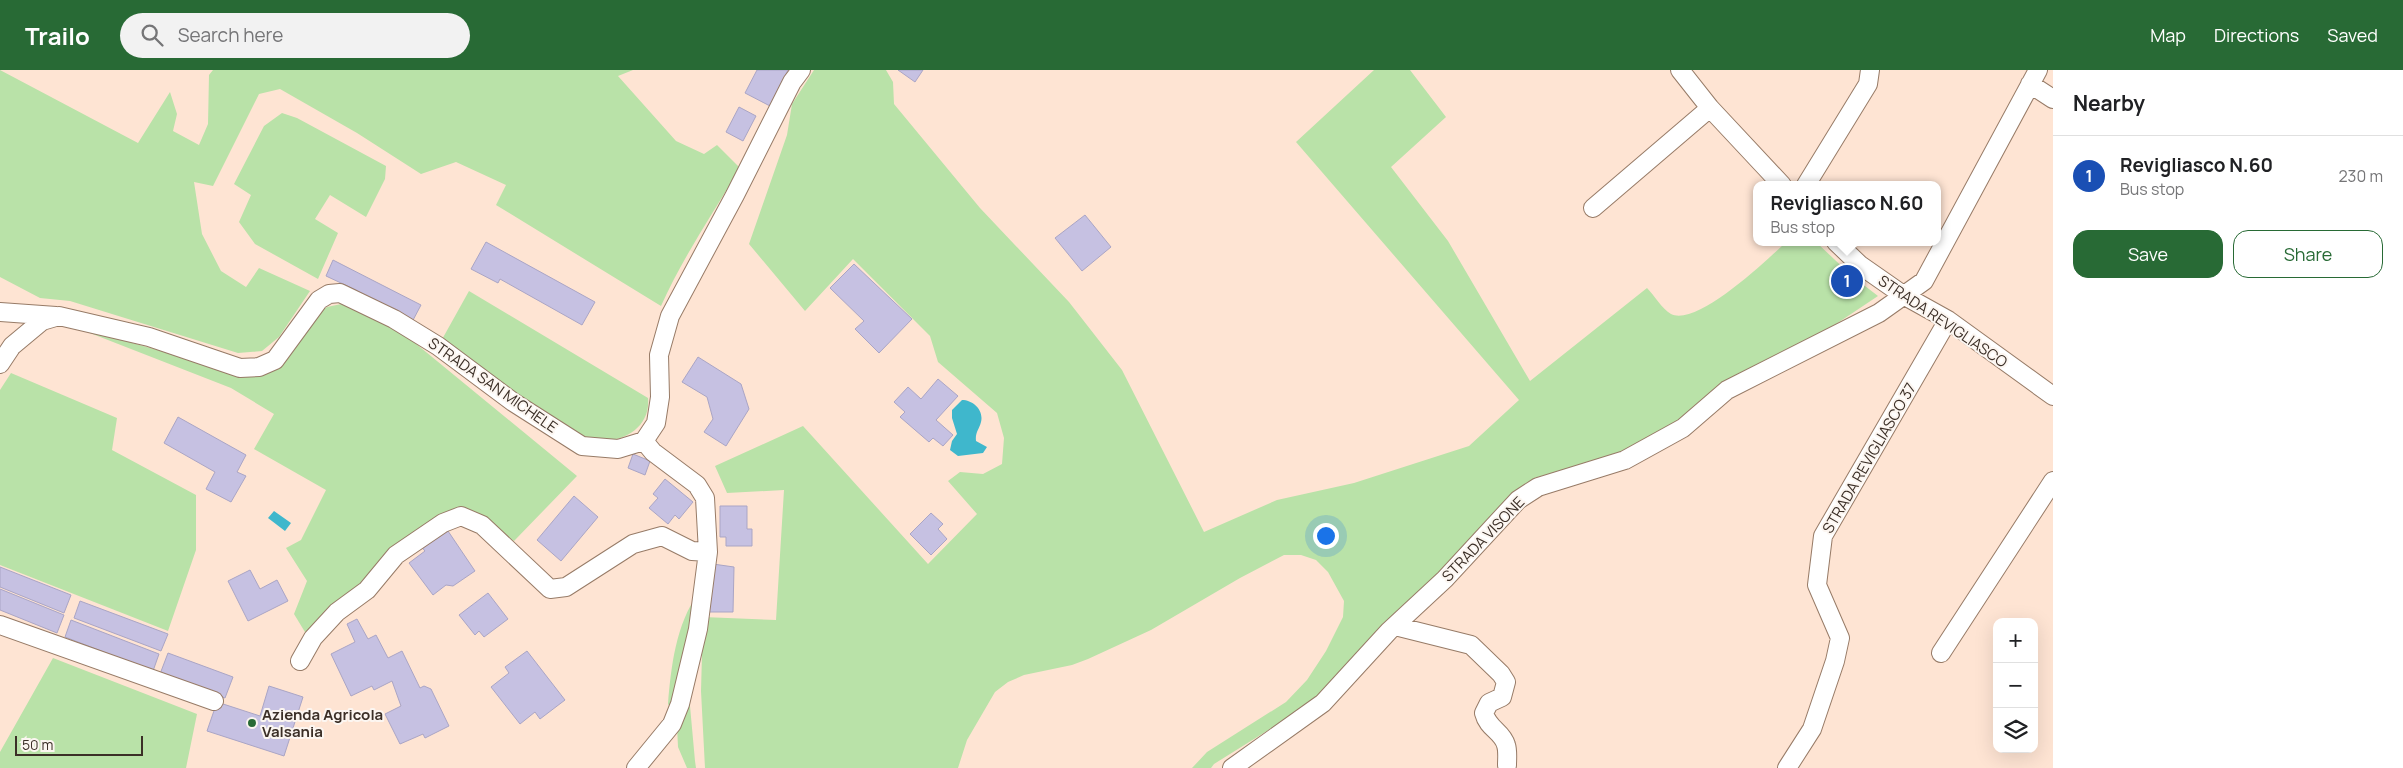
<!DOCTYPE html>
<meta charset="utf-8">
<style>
body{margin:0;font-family:Manrope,sans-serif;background:#f2f2f2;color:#202124}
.controls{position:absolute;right:15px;bottom:15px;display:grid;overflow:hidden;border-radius:10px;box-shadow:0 5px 20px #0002}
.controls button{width:45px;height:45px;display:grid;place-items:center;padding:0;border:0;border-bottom:1px solid #e0e0e0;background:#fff;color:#202124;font:25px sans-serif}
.scale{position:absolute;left:15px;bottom:12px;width:128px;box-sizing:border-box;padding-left:5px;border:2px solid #3b2f27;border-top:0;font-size:14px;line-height:18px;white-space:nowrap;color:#3b2f27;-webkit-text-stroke:4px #fcf6f1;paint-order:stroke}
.you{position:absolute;left:1325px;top:465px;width:18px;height:18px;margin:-12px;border:4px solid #fff;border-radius:50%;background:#1a73e8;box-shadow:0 0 0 8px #1a73e833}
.badge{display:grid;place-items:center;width:32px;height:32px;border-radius:50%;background:#286a35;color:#fff;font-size:16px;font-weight:700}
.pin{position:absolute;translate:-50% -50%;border:2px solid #fff;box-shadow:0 1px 5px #0006}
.popup{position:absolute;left:1753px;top:111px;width:188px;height:65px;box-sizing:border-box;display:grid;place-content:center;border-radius:10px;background:#fff;filter:drop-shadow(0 1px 4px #0005);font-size:16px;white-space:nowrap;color:#757577}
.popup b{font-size:19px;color:#202124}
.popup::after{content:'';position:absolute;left:50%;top:100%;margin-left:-10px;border:10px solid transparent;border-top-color:#fff}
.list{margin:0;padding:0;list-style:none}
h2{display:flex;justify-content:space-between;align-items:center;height:65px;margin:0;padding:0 20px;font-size:21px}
h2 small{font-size:16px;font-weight:400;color:#757577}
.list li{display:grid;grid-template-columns:32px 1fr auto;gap:15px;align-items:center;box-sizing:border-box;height:80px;padding:0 20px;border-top:1px solid #e0e0e0}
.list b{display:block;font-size:19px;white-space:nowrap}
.list p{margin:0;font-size:16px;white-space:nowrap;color:#757577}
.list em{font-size:16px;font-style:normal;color:#757577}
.actions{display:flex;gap:10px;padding:15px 20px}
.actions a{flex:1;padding:11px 0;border:1px solid #286a35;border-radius:15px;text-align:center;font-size:18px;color:#286a35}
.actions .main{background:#286a35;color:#fff}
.icon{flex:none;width:28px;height:28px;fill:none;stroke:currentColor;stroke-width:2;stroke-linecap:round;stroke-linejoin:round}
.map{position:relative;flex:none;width:2053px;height:698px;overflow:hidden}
header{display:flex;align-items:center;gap:30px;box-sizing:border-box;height:70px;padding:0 25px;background:#286a35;color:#fff}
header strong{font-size:24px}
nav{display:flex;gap:28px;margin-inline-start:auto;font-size:18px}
.search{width:350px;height:45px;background:#f2f2f2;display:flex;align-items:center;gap:12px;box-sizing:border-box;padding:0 18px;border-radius:28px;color:#757577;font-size:19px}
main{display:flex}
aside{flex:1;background:#fff}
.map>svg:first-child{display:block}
.green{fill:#b9e2a8}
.water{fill:#3fb7cc}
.building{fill:#c6c1e2;stroke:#aaa5c5}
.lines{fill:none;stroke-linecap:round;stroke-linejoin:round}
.minor-casing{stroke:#977b67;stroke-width:20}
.minor{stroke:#fff;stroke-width:18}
.poi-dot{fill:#286a35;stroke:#fcf6f1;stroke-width:2}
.labels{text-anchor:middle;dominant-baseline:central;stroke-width:4;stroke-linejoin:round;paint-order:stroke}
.street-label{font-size:15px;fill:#3b2f27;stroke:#fcf6f1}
.poi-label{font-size:15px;font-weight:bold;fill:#3b2f27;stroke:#fcf6f1;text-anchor:start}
</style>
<header>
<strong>Trailo</strong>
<div class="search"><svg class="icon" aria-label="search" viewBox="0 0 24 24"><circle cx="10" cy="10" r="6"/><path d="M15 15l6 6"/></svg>Search here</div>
<nav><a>Map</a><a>Directions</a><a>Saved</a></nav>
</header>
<main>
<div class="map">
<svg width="2053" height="698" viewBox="0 0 2053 698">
<rect width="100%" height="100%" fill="#fee4d3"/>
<!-- green -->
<path class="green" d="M0,0L138,73L170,22L177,44L173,61L199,75L208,54L209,5L213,0H633L618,6L676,71L704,84L717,75L740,98C713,143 683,187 661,236L496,135L506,115L456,92L421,104L357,63L280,19L259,24L213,116L194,112L202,164L221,201L246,217L259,198L310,221L279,267L262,281L238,283L70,231L40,228L0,207Z
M814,0H886L893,12L894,34L980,138L1069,232L1122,300L1204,462L1277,430L1354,413L1469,376L1519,330L1296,72L1374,0H1410L1446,47L1391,97L1448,171L1530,311L1647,218C1654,225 1662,239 1671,244C1697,257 1767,190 1786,172H1816L1852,206L1878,226L1824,262L1624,384L1534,408L1506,430L1436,511L1315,631L1214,694L1211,698H1192L1207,682L1286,632L1307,610L1326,581L1343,547L1344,531L1328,502L1316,490L1301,485H1284L1240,508L1151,560L1088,589L1072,595L1024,605L1008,612L995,622L967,670L958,698H705L701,621L703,547L776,550L784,420L727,423L715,396L803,356L928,494L977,444L948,411L960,402L983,404L1002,394L1004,368L997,343L938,292L930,266L853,189L805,241L749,174L787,65L792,34Z
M282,43L297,48L386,96L385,109L366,147L330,125L315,149L338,163L318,209L255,174L239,152L251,125L234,114L264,56Z
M469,221L648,328C651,361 616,377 587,368C575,364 563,353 552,346C513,323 477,298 440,273Z
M346,233L398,259L577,406L514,471L487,452L460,441L435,448L386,482L366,511L308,567L294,544L307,511L286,478L301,470L326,420L254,379L274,344L231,318L72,256L250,306L317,245L327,237Z
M11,303L117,348L112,380L196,425V480L168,561L0,495V320Z
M698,524L673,642L668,634C671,597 676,554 698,524Z
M53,588L197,644L186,698H0V682Z
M688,614L695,691L696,698H687L678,677L677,656Z"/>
<!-- water -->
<path class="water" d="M962,330C973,330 984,340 981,352C979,360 975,362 976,371L987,377L983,383L958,386L950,380L952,371L957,364L952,348V340Z
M274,441L291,453L285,461L268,448Z"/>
<!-- building -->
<path class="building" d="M757,0H788L770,36L745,23Z
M898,0H923L915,12Z
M739,37L756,46L743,71L726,62Z
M1085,145L1111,177L1082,201L1055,168Z
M486,172L595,232L582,255L500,209L498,213L471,199Z
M333,190L421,235L412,252L356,220L326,206Z
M854,194L912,249L879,283L855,259L864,251L830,218Z
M698,287L741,314L749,339L726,376L704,362L713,349L707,327L682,312Z
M938,309L958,326L936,350L953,365L943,376L933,368L929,372L900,347L905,342L894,332L908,317L921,329Z
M178,347L246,385L237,402L246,406L231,432L206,419L215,402L164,373Z
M633,384L650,391L645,405L628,398Z
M665,409L693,432L679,449L675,445L668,454L649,438L658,428L653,424Z
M574,426L598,447L561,491L537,470Z
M720,436H747V459H752V476H726V467H720Z
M931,443L943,454L938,459L947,469L931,485L910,464Z
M440,459L448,461L475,501L453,516L446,515L433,525L409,493L425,481L419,474Z
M713,494L734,497L733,542H706Z
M0,497L71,525L64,543L0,517Z
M250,500L260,519L277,510L288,531L248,551L228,511Z
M0,519L64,545L57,563L0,540Z
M488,523L508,549L484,567L479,561L475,565L459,545Z
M80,531L168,564L161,581L74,548Z
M357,549L368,569L376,565L388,588L402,581L420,618L424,616L431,619L449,656L425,668L423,664L400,674L385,644L401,636L392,611L374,620L372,616L351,626L331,584L355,572L347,554Z
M71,550L159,584L153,601L65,567Z
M527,581L565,630L540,649L535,642L520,654L491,617L509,603L505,597Z
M168,583L233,607L225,628L160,604Z
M269,616L303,627L284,686L207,661L217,632L260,646Z"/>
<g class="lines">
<defs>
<path id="minor" d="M1680,0L1710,38L1782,115
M2030,14L2053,29
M1806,115L1868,14L1870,0
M1593,138L1710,38
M1836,172L1860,195L1903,225L1948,250L2053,326
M0,242L56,246
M0,294L12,276L42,251L59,246L149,267L240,298L259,297L275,290L319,230L329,224L340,223L394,249L438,276L513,332L582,376L618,379L644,371L656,353L660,327L659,285L670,246L735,125L792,12L801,0
M0,555L214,631
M1395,556L1471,575L1501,604L1506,612L1502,627L1489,633L1484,643C1488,659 1502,661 1506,675C1508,681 1507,689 1507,695
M1941,583L2053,411
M300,591L313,568L337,542L367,520L396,485L443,453L461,446L482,455L550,519L566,517L633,474L662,466L692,481L708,482
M636,698L672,654L680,634L698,559L708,482L705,428L697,415L653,382L644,371
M1232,698L1323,633L1389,561L1445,509L1518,430L1538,417L1625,390L1683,358L1727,320L1879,243L1924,211L2038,0
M1787,698L1812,659L1835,591L1840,568L1817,515L1823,466L1948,250"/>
</defs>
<!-- minor casing -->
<use href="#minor" class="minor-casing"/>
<!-- minor -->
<use href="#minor" class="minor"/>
</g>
<!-- markers -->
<circle class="poi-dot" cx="252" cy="653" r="5"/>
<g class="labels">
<!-- street labels -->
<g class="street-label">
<text transform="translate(1943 251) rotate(34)">STRADA REVIGLIASCO</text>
<text transform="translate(493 315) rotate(35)">STRADA SAN MICHELE</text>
<text transform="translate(1869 388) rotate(-60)">STRADA REVIGLIASCO 37</text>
<text transform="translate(1483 469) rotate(-46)">STRADA VISONE</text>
</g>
<!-- poi labels -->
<g class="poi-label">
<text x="262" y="644">Azienda Agricola<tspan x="262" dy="17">Valsania</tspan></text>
</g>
</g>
</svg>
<div class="controls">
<button>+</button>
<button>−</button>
<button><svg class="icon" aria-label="layers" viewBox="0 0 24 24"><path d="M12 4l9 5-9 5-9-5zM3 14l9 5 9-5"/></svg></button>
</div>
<div class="scale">50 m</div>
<div class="you"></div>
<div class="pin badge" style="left:1847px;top:211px;background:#1a4fb4">1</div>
<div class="popup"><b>Revigliasco N.60</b>Bus stop</div>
</div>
<aside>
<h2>Nearby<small></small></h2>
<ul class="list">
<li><span class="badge" style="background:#1a4fb4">1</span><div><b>Revigliasco N.60</b><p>Bus stop</p></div><em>230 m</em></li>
</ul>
<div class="actions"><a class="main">Save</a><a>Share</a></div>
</aside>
</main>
